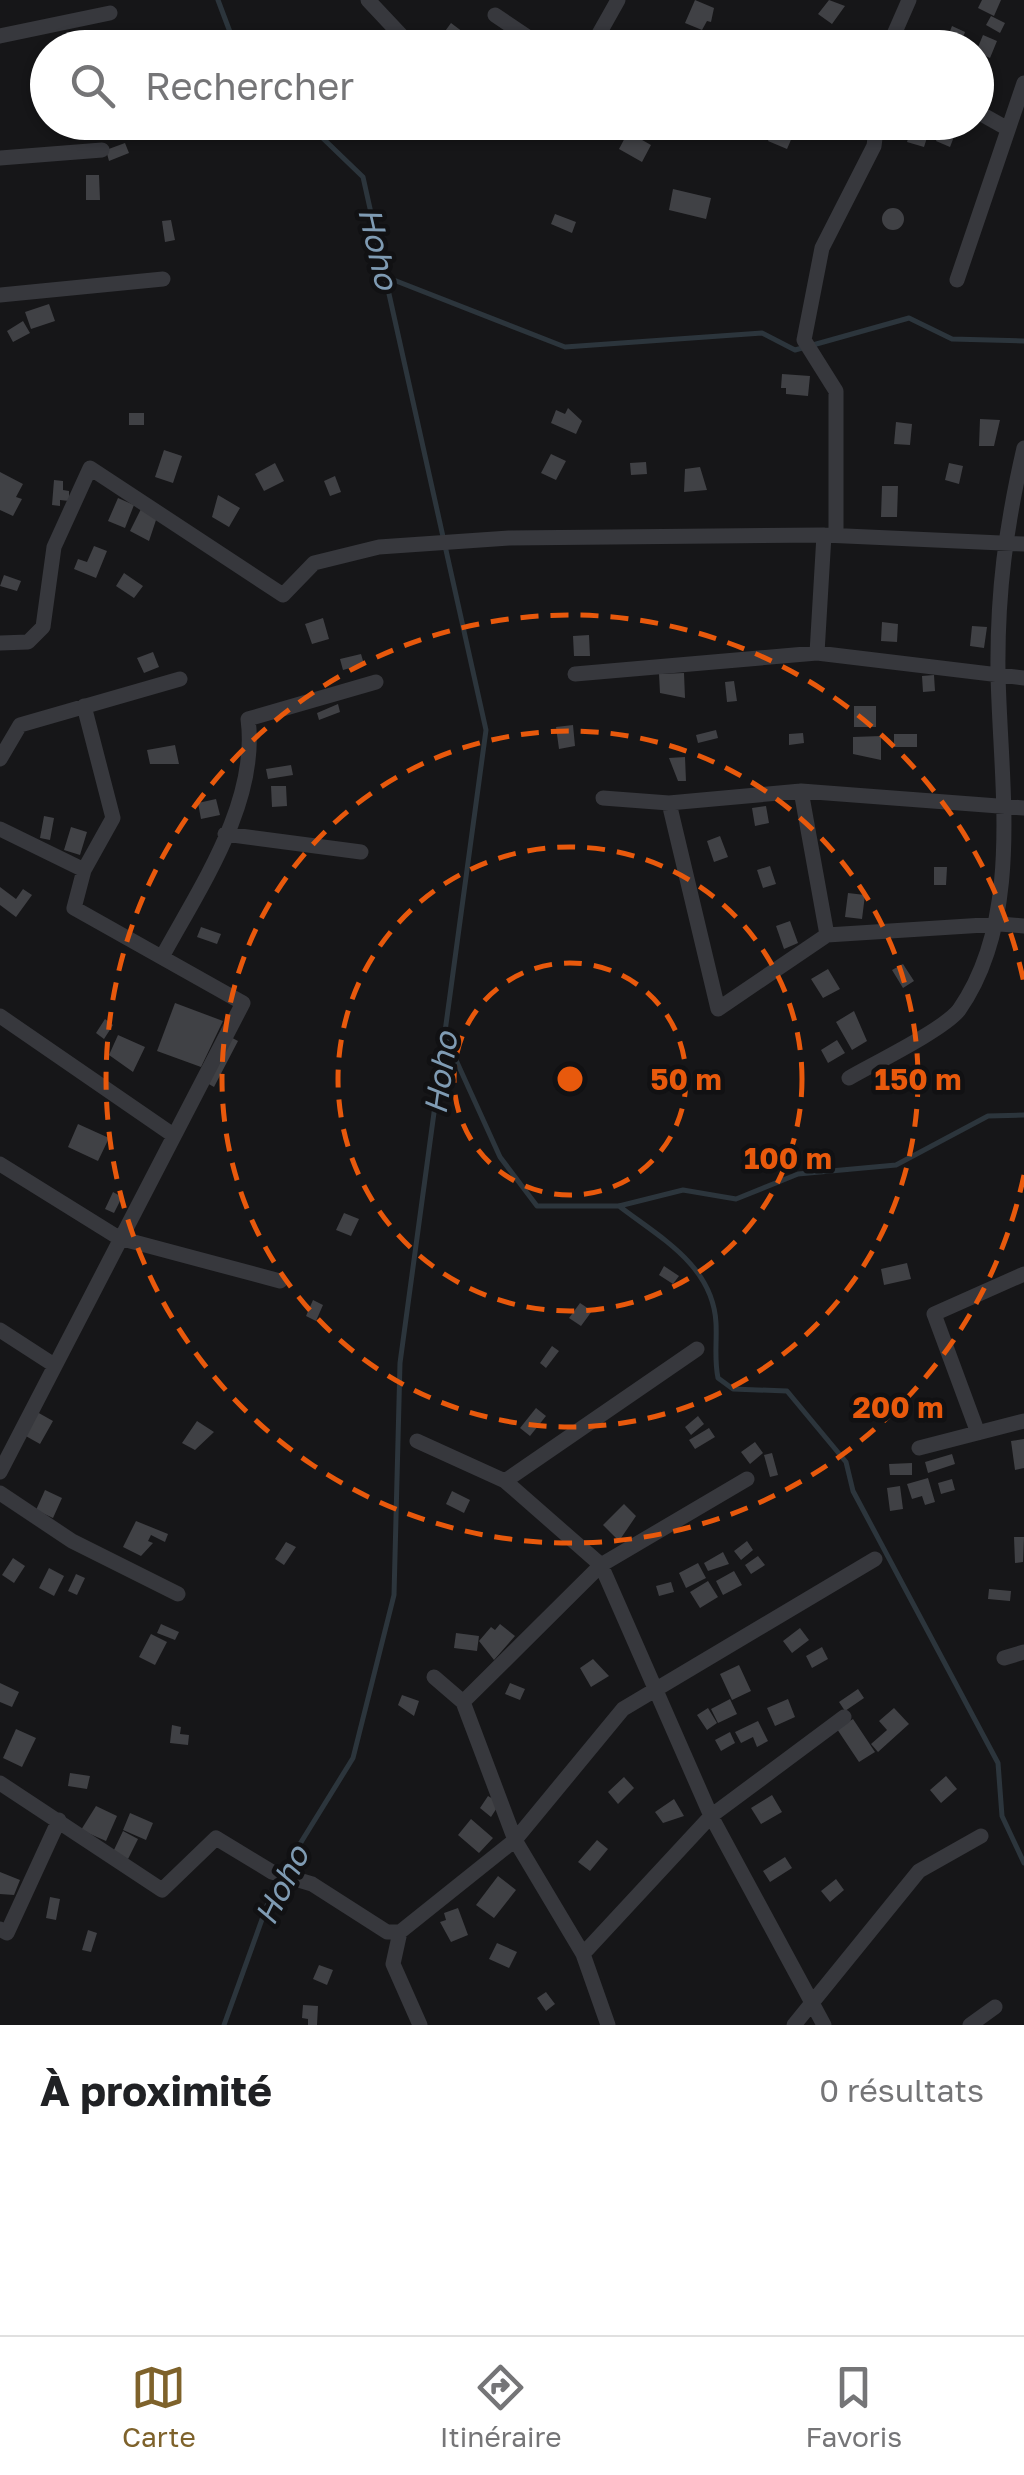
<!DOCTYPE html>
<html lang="fr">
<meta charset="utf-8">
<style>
body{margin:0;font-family:"Golos Text",sans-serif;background:#f2f2f2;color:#202124}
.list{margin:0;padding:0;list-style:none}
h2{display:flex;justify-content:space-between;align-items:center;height:130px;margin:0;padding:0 40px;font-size:42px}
h2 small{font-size:32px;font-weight:400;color:#757577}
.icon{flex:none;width:55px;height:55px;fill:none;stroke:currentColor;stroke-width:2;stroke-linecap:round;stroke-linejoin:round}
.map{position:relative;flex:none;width:1024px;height:2025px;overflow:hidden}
.search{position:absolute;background:#fff;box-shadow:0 2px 8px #0004;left:30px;right:30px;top:30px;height:110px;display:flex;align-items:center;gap:25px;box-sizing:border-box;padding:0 35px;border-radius:55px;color:#757577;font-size:38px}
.sheet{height:310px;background:#fff}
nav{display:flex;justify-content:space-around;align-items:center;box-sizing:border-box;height:140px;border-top:2px solid #e0e0e0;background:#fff;font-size:28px;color:#757577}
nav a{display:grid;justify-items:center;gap:5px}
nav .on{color:#7e622b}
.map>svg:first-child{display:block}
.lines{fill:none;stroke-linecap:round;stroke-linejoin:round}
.stream{stroke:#2c353c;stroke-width:5}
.building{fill:#404145}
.minor{stroke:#37383d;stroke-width:15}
.ring{fill:none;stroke:#e8590c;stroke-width:5;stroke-dasharray:18 12}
.labels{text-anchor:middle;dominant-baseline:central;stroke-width:9;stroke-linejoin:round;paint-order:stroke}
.water-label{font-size:32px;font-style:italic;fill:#7f9bb3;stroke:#111113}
.centre{fill:#e8590c;stroke:#111113;stroke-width:5}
.ring-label{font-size:30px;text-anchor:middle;font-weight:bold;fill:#e8590c;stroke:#111113;stroke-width:9;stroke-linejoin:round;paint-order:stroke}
</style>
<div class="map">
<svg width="1024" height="2025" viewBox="0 0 1024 2025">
<rect width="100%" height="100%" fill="#161618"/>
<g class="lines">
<!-- stream -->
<path class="stream" d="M218,0L236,48
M386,277L565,347L762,333L795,350L909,318L952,339L1024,341
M446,1038L500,1157L537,1206H619L683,1190L736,1199L798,1174L896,1165L988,1116L1024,1115
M619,1206C659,1237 713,1265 716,1323C717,1343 714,1359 718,1378L733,1389L787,1391L846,1462L853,1491L998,1763L1002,1816L1024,1863
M224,2025L274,1886L353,1758L394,1595L400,1363L486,730L363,177L306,122"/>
</g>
<!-- building -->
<path class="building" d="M695,0L714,8L711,22L707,21L702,30L685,23Z
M829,0L845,6L832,24L818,14Z
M982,0H1001L994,16L978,8Z
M991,16L1005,23L1000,33L986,25Z
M451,23L463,32L452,47L440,38Z
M952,26L965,32L959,48L945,44Z
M983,35L997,41L990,58L976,52Z
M776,122L797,126L787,149L768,141Z
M913,122H932L924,147L907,142Z
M943,123L957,129L950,147L936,141Z
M628,132L651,145L642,162L619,149Z
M125,143L129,153L109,161L106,150Z
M86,175H99L100,200H86Z
M673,189L711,198L706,219L669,210Z
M882 219a11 11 0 1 1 22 0a11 11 0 1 1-22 0Z
M555,214L576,222L572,233L551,224Z
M171,220L175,240L165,242L162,221Z
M49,304L55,321L31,329L25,312Z
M23,321L30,333L13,342L7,331Z
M782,374L810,376L808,396L786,394V388H781Z
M568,408L582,421L576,434L551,423L556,410L565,414Z
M129,413H144V425H129Z
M980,419L1000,420L994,446H979Z
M896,422L912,424L910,445L894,444Z
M164,450L182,456L173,483L155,477Z
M551,454L566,461L556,480L541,473Z
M646,462L647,474L631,475L630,463Z
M275,463L284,481L264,491L255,474Z
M949,463L963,466L959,484L945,480Z
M700,467L707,490L684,492L685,469Z
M0,472L23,484L16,497L22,499L13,516L0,510Z
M335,476L341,492L330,496L324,481Z
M54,480L63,481V490L69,491V501L60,500V506L52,505Z
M882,486H898L897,517H881Z
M218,495L240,508L229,527L212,517Z
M118,498L134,505L125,528L108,521Z
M141,509L157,517L149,541L130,531Z
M94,546L107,551L96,578L74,569L78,559L87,562Z
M124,573L143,586L134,598L116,586Z
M4,575L21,581L17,591L0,586Z
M323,618L329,639L312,644L305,624Z
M882,622L898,624L897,642L881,641Z
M972,626L987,627L984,648L970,646Z
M589,635L590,656H574L573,636Z
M153,652L159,667L144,673L137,658Z
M361,654L364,664L343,670L340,659Z
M684,673L685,698L660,693L659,674Z
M934,675L935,691L923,692L922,676Z
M734,681L737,701L727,702L725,682Z
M338,704L340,712L319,720L317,713Z
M854,706H876V727H854Z
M573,725L575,746L559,749L556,727Z
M716,730L718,738L698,743L696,735Z
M803,733L804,743L789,745V734Z
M894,734H917V747H894Z
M881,736V760L853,754V737Z
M175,745L179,764H150L147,750Z
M685,757L686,781H678L669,758Z
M291,765L293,775L268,779L266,769Z
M271,786H286L287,806L272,807Z
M216,799L220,815L201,819L198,803Z
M766,806L769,823L755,826L752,808Z
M44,816L54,818L50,840L40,838Z
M71,827L87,832L80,855L64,850Z
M720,836L728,857L714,862L707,841Z
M770,866L776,884L763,888L757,870Z
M934,867H947L946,885H934Z
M0,887L16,899L23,889L32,895L16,917L0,905Z
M848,893L865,895L862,919L845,917Z
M790,921L798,943L784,949L776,926Z
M201,927L221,934L217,944L197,937Z
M903,964L914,981L903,988L892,970Z
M828,969L840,989L823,998L811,979Z
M175,1003L223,1021L201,1067L157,1051Z
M854,1011L867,1041L852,1050L836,1022Z
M105,1019L113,1025L104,1039L96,1033Z
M223,1033L238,1041L214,1087L200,1079Z
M118,1035L145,1047L133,1072L109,1055Z
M837,1040L845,1053L828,1063L821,1050Z
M78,1124L109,1138L98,1161L68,1147Z
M113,1192L122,1197L114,1213L105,1209Z
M344,1213L359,1219L351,1236L336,1230Z
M907,1263L911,1279L884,1285L881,1269Z
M664,1266L679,1276L673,1284L659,1275Z
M313,1300L323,1305L316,1321L306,1316Z
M580,1303L592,1311L581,1326L569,1318Z
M552,1346L559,1351L546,1368L540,1363Z
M536,1408L546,1416L530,1436L520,1428Z
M37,1412L53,1421L40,1444L24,1435Z
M698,1416L704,1424L691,1435L685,1427Z
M197,1421L214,1432L195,1450L182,1443Z
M709,1428L715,1437L695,1449L689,1440Z
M1024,1439V1468L1015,1470L1011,1441Z
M755,1442L763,1453L750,1464L741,1452Z
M772,1453L778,1475L770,1477L764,1455Z
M952,1454L955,1464L928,1473L925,1462Z
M912,1463V1475H890L889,1464Z
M928,1478L935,1502L925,1505L922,1496L912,1499L907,1484Z
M952,1479L955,1490L941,1494L938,1483Z
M900,1486L903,1509L890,1511L887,1488Z
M45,1490L62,1498L53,1518L36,1510Z
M452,1491L470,1500L464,1513L446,1504Z
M624,1504L636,1516L619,1541L603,1525Z
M136,1521L168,1534L165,1542L151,1535L148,1541L153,1543L141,1556L123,1547Z
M1014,1537H1024L1023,1562L1015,1563Z
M747,1541L753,1550L741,1560L734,1551Z
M286,1542L296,1547L284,1565L275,1559Z
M723,1552L729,1564L708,1571L704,1563Z
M758,1556L765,1565L751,1574L745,1565Z
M13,1558L25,1566L14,1583L2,1575Z
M698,1563L706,1578L686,1588L679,1573Z
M49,1568L64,1576L54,1596L39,1588Z
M734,1571L742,1585L723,1595L716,1581Z
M76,1574L85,1578L77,1595L68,1591Z
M708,1581L718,1597L700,1608L690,1592Z
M671,1582L674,1592L659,1596L656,1586Z
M989,1589L1011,1591L1010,1601L988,1599Z
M161,1624L179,1632L175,1640L157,1633Z
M500,1624L515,1636L494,1660L479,1641L491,1627L495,1630Z
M800,1628L809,1640L792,1653L783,1641Z
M456,1633L479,1636L477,1651L454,1648Z
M151,1634L167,1642L155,1665L139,1657Z
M822,1647L828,1659L812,1668L806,1656Z
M593,1659L609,1676L591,1687L580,1668Z
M739,1665L751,1691L732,1700L720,1674Z
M0,1683L19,1692L12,1707L0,1702Z
M510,1683L525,1689L520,1700L505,1694Z
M858,1689L864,1698L845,1711L839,1702Z
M402,1695L419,1701L414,1716L398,1705Z
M730,1699L737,1714L718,1723L711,1709Z
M788,1699L795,1717L775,1726L767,1708Z
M708,1708L717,1723L707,1730L697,1715Z
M894,1708L909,1724L878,1752L871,1744L887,1730L879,1721Z
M853,1719L875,1752L859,1762L837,1729Z
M758,1721L768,1741L757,1747L753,1737L741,1743L735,1732Z
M172,1725L181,1727L180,1734L189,1735L188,1745L170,1743Z
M16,1729L36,1738L22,1767L3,1758Z
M730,1732L735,1743L721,1751L715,1740Z
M70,1773L90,1776L87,1789L68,1786Z
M946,1776L957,1789L941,1803L930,1790Z
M624,1777L634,1788L618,1804L608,1792Z
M772,1795L782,1812L761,1824L751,1808Z
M488,1796L500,1803L491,1817L480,1808Z
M674,1799L684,1816L663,1823L655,1812Z
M96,1806L117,1816L106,1841L81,1830Z
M130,1813L153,1823L146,1840L123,1830Z
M471,1819L493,1838L479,1853L458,1835Z
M123,1831L138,1839L128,1859L113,1852Z
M597,1840L608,1849L590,1871L578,1862Z
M785,1857L792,1868L770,1882L763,1871Z
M0,1872L20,1880L14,1895L0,1894Z
M498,1876L516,1890L494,1918L476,1905Z
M836,1879L844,1890L830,1902L821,1891Z
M50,1897L60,1899L56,1920L46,1918Z
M458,1908L468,1935L451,1942L440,1922L446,1920L444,1913Z
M88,1930L97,1933L91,1952L82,1950Z
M497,1943L517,1952L509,1968L489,1959Z
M319,1965L333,1970L327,1985L313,1979Z
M546,1992L555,2004L546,2011L537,1998Z
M303,2005L318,2006L317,2025H308V2019L302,2018Z"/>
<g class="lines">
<!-- minor -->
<path class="minor" d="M368,0L413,48
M495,15L544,48
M0,36L110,13
M591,48L618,0
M888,48L909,0
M976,111L1008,129
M496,122L507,132
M0,158L102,150
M957,280L1024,83
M0,295L163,279
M836,535V391L804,340L822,248L874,146L877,122
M0,643L28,642L43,627L54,547L90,468L283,595L314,563L379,547L509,538L824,535L1024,544
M817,653L824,535
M575,674L817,653L1024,678
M0,759L20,725L180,679
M801,791L827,935
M603,798L669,803L801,791L1024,808
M669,803L718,1009L827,935L1000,924L1024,926
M0,829L84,870
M225,834L361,852
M162,957C200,887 259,802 248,719L376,682
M0,1016L173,1135
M849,1078C875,1063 943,1030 959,1010C1024,917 1000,783 998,673C997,593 1006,526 1024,448
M0,1164L119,1238L280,1281
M0,1330L54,1365
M978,1433L934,1314L1024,1274
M417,1441L505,1481L601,1565L711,1816L824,2025
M919,1448L1024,1421
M0,1472L243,1003L74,908L84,870L113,818L84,706
M505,1481L697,1349
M0,1493L72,1541L178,1594
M1004,1658L1024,1652
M434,1677L463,1702L515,1840L583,1954L608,2025
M463,1702L601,1565L747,1479
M0,1783L162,1890L216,1838L272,1872L312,1884L387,1932H400L515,1840L623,1709L875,1559
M0,1929L7,1933L59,1820
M400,1932L393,1964L420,2025
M583,1954L711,1816L844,1717
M794,2025L919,1871L981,1836
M970,2025L995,2007"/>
</g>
<!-- distance rings -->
<g class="ring">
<circle cx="570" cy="1079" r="116"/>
<circle cx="570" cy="1079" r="232"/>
<circle cx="570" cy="1079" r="348"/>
<path d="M1024 1175A464 464 0 1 1 1024 983"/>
</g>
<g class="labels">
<!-- water labels -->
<g class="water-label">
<text transform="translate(379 248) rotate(77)">Hoho</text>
<text transform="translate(440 1073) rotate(-82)">Hoho</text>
<text transform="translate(281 1885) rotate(-64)">Hoho</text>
</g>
</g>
<circle cx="570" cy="1079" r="15" class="centre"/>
<g class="ring-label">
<text x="686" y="1090">50 m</text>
<text x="918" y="1090">150 m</text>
<text x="788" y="1169">100 m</text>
<text x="898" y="1418">200 m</text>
</g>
</svg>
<div class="search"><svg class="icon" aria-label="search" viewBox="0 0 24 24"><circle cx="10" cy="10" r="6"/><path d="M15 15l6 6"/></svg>Rechercher</div>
</div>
<section class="sheet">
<h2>À proximité<small>0 résultats</small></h2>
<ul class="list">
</ul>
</section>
<nav>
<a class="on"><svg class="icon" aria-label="map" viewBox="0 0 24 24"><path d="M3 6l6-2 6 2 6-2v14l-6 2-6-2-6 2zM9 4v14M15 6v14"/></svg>Carte</a>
<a><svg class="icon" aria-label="directions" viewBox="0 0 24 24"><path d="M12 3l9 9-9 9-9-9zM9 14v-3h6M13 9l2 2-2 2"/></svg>Itinéraire</a>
<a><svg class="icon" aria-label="saved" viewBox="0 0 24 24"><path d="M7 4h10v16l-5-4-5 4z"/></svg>Favoris</a>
</nav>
